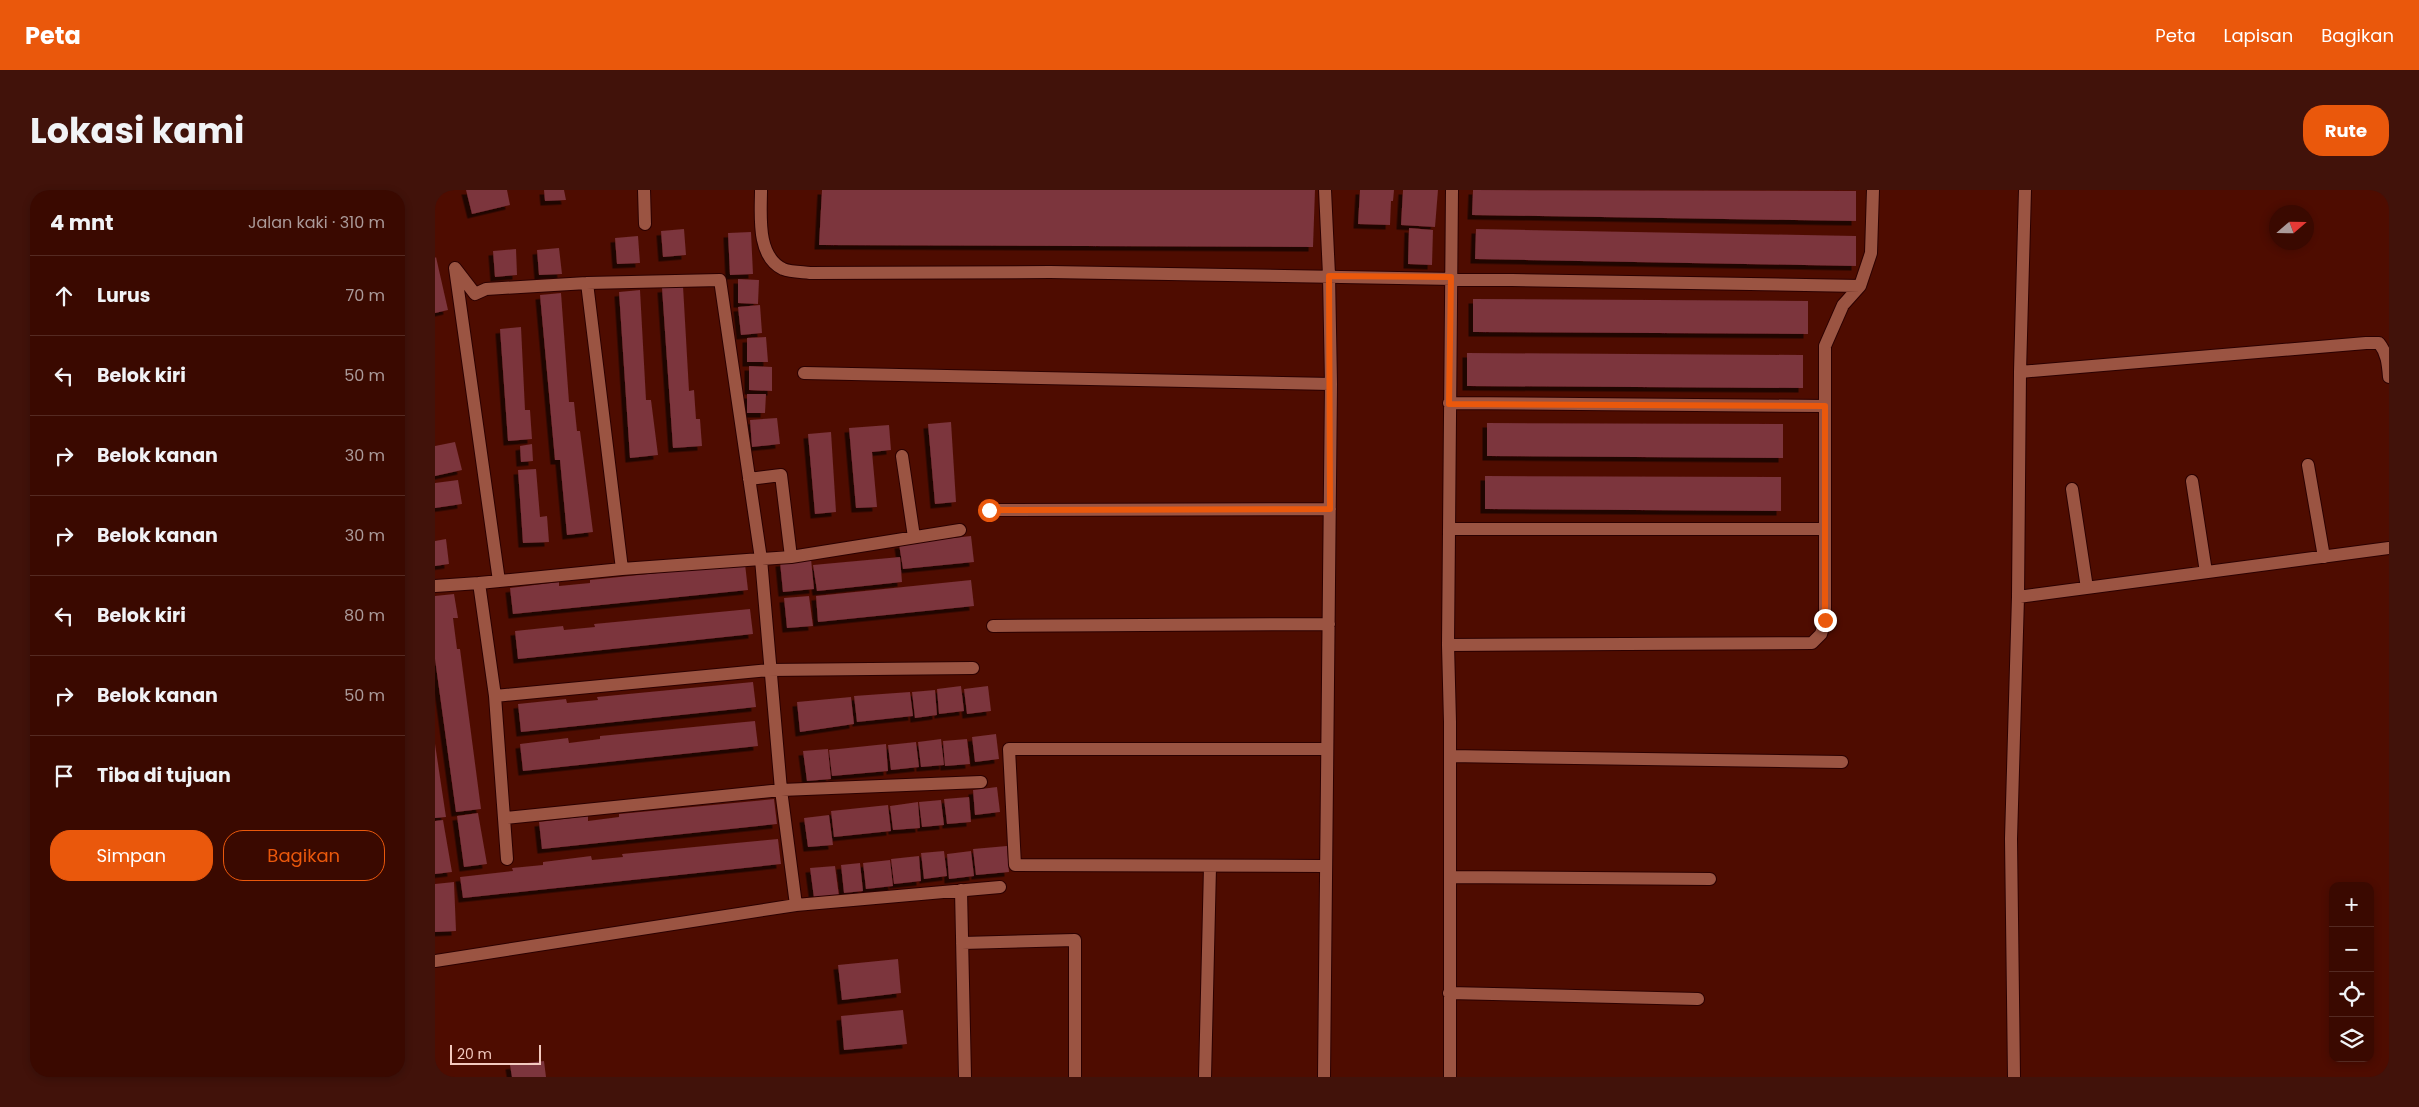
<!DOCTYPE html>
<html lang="id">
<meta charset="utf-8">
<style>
body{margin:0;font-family:Poppins,sans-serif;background:#41120a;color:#f1f3f6}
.controls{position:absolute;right:15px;bottom:15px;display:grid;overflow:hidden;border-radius:10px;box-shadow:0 2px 8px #0003}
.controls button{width:45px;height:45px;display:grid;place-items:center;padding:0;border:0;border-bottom:1px solid #542a22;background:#3a0900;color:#f1f3f6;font:25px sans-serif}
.compass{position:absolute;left:1834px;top:15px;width:45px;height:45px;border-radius:50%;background:#3a0900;box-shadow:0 2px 8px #0003;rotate:70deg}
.scale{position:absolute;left:15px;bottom:12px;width:91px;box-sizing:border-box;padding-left:5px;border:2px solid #f3cabf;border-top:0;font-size:14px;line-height:18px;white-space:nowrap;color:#f3cabf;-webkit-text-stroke:4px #4e0c00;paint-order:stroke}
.stop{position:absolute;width:15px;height:15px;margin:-11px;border:4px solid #ea580c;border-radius:50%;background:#fff}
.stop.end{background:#ea580c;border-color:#fff;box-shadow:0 1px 5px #0008}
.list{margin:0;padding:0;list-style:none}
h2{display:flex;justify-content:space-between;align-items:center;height:65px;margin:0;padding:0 20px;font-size:21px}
h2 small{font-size:16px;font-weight:400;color:#ab9a99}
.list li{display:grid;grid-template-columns:32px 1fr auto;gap:15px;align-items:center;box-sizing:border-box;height:80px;padding:0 20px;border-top:1px solid #542a22}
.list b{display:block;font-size:19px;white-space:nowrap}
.list em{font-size:16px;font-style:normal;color:#ab9a99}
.actions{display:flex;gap:10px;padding:15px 20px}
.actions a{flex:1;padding:11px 0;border:1px solid #ea580c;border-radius:20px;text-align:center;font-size:18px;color:#ea580c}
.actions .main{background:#ea580c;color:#fff}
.icon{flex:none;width:28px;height:28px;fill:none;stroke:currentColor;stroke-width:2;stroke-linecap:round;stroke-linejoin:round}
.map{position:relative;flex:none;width:1954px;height:887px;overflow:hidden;border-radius:20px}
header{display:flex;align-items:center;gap:30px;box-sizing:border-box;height:70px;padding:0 25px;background:#ea580c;color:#fff}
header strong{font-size:24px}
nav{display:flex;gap:28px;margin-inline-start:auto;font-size:18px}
.intro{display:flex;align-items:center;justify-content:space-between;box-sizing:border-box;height:120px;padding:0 30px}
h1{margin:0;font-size:35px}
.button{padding:12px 22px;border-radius:20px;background:#ea580c;color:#fff;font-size:18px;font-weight:700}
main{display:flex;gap:30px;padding:0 30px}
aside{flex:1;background:#3a0900;border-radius:20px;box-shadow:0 2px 8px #0003}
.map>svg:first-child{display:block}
.building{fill:#7b343c;filter:url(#shadow)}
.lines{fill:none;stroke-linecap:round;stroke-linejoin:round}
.minor-casing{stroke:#2b0000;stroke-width:14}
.minor{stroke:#9b5442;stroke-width:12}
.route{stroke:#ea580c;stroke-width:6}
</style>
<header>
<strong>Peta</strong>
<nav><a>Peta</a><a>Lapisan</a><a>Bagikan</a></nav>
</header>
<div class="intro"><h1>Lokasi kami</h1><a class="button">Rute</a></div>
<main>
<aside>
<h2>4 mnt<small>Jalan kaki · 310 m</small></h2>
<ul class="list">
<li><svg class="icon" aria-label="ahead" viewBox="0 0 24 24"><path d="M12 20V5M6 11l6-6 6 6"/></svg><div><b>Lurus</b></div><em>70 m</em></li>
<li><svg class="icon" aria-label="left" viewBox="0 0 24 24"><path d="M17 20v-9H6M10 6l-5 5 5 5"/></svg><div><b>Belok kiri</b></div><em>50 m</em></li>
<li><svg class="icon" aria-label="right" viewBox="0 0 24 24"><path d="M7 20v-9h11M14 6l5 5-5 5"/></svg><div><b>Belok kanan</b></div><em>30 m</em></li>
<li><svg class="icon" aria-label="right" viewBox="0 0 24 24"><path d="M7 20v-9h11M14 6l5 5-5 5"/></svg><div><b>Belok kanan</b></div><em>30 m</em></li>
<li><svg class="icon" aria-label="left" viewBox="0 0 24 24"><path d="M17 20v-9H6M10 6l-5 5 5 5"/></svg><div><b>Belok kiri</b></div><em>80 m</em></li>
<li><svg class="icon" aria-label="right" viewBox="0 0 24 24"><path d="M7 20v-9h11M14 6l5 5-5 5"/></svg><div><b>Belok kanan</b></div><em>50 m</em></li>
<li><svg class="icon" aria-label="arrive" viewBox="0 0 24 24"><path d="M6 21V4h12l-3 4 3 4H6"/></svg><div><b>Tiba di tujuan</b></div></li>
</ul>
<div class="actions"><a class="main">Simpan</a><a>Bagikan</a></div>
</aside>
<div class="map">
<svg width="1954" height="887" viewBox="0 0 1954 887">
<defs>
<filter id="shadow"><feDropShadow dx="-4.5" dy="4.5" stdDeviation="0" flood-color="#0009"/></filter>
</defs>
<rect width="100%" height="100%" fill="#4e0c00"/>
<!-- building -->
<path class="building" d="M31,0H72L75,15L37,24Z
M109,0H129L131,10L110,11Z
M387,0H880L878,57L384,55Z
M925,0H959L958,11H956L955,35L923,34Z
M968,0H1003L1000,37L966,35Z
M1038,0L1421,1V31L1037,25Z
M974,38L998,40L997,75L973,74Z
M249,39L251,65L228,67L226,41Z
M1041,39L1421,46V76L1040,69Z
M316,42L318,84L295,85L293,43Z
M203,46L205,73L182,74L180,48Z
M124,58L127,84L104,85L102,60Z
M81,59L82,85L60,87L58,61Z
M1,67L13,120L0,123V68Z
M303,89L324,90L323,114L303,113Z
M248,96L254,201L259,200L261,229H265L267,256L238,258L227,98Z
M205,100L211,210H216L223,265L195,268L184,102Z
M126,103L134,212H139L142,241H145L158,342L132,345L125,270H120L105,105Z
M1038,109L1373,111V144L1038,142Z
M325,115L327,143L306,145L303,117Z
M86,137L90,220H95L97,249L73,251L65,139Z
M331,147L333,172H312V148Z
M1032,163L1368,165V198L1032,196Z
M314,176L337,177V201L314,200Z
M312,204H331L330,223H312Z
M342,228L345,254L317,257L315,230Z
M516,232L521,312L500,314L493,234Z
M1052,233L1348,234V268L1052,266Z
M454,235L456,260L437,262L442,317L421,318L414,238Z
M396,242L401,322L380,324L373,244Z
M20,252L27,280L0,286V256Z
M97,254L98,271L86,272L85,256Z
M101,279L105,327L112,326L114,352L88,353L83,280Z
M1050,286L1346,287V321L1050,319Z
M23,290L27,314L0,318V293Z
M536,346L539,372L468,379L464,354Z
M11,349L14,374L0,376V351Z
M465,367L467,392L382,401L378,375Z
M376,369L379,399L348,402L345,372Z
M310,374L313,400L78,424L75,398L124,392V396L155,393V390Z
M536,390L539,416L383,432L381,406Z
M19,404L23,428H18L22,459H25L46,619L21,622L0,469V406Z
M374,406L378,436L352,438L349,408Z
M315,419L318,444L83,469L80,441L128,436L129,440L160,437L159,434Z
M318,492L321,517L86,542L83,514L131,509L132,513L163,510L162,507Z
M526,496L529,521L504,524L502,499Z
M553,496L556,521L532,524L529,499Z
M500,500L502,525L480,528L477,502Z
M475,502L478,526L422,532L419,506Z
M416,507L419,534L365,542L362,512Z
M320,531L323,556L88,581L85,554L133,548L134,553L165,549V546Z
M561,544L564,569L540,572L537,547Z
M506,549L509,575L486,577L483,552Z
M532,549L535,574L510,576L508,551Z
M481,552L484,577L456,580L453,555Z
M0,554L11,627L0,628Z
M451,554L453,581L397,586L394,560Z
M393,559L396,589L372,591L368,561Z
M562,597L565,622L540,625L538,600Z
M534,607L536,632L512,634L509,609Z
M339,609L342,634L107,659L104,632L153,626V631L184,627V624Z
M506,610L509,635L487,637L484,612Z
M483,612L485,638L458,640L455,616Z
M453,615L456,641L399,647L396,621Z
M43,623L52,674L29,677L22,626Z
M394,625L398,655L373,657L369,628Z
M8,630L17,682L0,684V631Z
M343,649L346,674L28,708L25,687L78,681L77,678L108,675V672L156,666L157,670L188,667L187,664Z
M572,656L574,682L541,685L538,659Z
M509,661L512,686L489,689L486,663Z
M536,661L539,686L514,689L512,664Z
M484,666L486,691L459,694L456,669Z
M455,670L458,696L431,699L428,673Z
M425,673L428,701L409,703L406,675Z
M400,676L404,706L379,708L375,678Z
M19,692L21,741L0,742V694Z
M463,769L466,803L407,810L403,775Z
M468,820L472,854L409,860L406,826Z
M109,871L111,887H77L75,875Z"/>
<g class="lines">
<defs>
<path id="minor" d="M209,0L210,34
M326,0C326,24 321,66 348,79C356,82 367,82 375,83L615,82L1425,96
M152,93L187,379
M1585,182L1931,153H1944C1952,163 1953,174 1954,187
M369,183L896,194
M1014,213L1390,216
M467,266L479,347
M1873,275L1889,367
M314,289L346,285L356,367
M1757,291L1771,382
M1637,299L1652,398
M554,320L895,319
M1014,339H1389
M64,391L20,78L40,104L51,99L152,93L285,90L326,369L356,367L525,340
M0,396L44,393
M1583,407L1954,358
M558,436L894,434
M1013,455L1377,453L1386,444L1390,430V156L1408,115L1425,96L1436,63L1438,0
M60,506L334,480L538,478
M1015,566L1407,572
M70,628L346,600L546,592
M72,669L60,506L44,393L187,379L326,369L346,600L361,715
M890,676L580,675L574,559H892
M1015,687L1275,689
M526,700L530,887
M527,753L640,750V887
M0,771L361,715L565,697
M1014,803L1263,809
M770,887L775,677
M889,887L896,194L894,85L890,0
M1015,887V532L1013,455L1017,0
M1579,887L1576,649L1583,407L1585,182L1590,0"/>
</defs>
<!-- minor casing -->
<use href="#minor" class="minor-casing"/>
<!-- minor -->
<use href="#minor" class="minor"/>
</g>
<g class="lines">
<!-- route -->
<path class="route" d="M554,320L895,319L894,86L1016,87L1014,214L1390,216V430"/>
</g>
</svg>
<div class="controls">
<button>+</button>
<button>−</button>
<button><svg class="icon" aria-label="locate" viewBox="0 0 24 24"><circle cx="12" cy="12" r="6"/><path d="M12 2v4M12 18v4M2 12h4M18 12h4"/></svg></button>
<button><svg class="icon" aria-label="layers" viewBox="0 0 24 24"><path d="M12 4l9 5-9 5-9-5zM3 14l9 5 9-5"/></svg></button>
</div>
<svg class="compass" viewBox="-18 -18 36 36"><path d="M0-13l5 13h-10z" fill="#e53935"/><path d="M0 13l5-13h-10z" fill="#ab9a99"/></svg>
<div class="scale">20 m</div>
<div class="stop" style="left:554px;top:320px"></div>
<div class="stop end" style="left:1390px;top:430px"></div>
</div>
</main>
